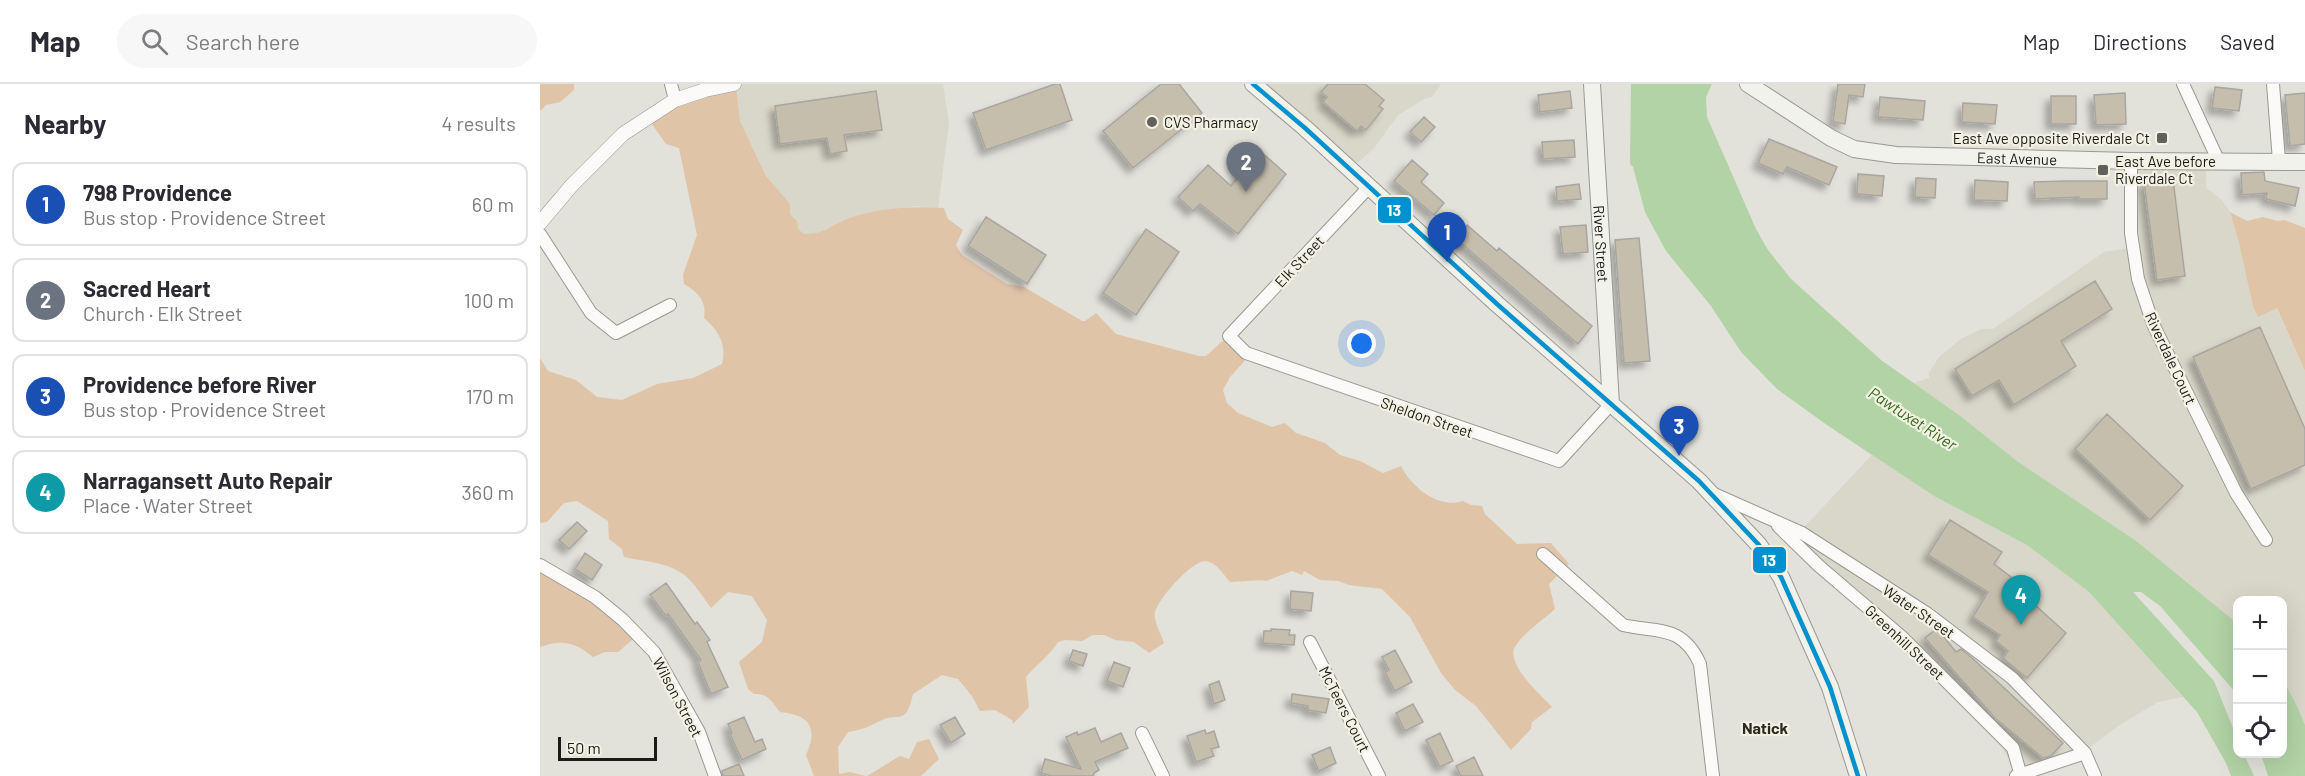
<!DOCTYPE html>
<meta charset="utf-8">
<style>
body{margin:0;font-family:Barlow,sans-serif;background:#f7f7f7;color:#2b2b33}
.controls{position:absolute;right:18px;bottom:18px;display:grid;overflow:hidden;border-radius:12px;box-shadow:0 6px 24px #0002}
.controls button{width:54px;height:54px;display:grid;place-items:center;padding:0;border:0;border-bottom:2px solid #e1e1e2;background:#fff;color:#2b2b33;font:30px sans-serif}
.scale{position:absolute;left:18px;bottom:15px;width:99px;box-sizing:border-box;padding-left:6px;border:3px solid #1b1a16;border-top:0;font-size:16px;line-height:21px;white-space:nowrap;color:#1b1a16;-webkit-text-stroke:4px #f3f1e3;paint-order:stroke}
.you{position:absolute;left:822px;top:260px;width:21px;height:21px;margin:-15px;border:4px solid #fff;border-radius:50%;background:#1a73e8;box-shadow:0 0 0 9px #1a73e833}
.badge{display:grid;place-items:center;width:39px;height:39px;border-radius:50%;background:#61605b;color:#fff;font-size:20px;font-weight:700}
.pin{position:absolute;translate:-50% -50px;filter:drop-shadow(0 2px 3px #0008)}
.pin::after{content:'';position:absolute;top:32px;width:21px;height:18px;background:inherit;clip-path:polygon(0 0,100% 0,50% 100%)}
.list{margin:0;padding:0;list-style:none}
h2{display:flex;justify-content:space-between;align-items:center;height:78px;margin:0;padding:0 24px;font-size:26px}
h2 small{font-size:20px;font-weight:400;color:#7c7c81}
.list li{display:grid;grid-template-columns:39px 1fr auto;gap:18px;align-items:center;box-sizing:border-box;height:84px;margin:0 12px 12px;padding:0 12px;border:2px solid #e1e1e2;border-radius:12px}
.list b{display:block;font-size:22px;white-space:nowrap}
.list p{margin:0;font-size:20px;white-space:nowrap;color:#7c7c81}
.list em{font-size:20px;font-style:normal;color:#7c7c81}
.icon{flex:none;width:33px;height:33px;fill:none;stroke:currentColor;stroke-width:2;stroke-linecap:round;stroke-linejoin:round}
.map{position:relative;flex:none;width:1765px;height:692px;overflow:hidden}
header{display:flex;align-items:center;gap:36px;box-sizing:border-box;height:84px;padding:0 30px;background:#fff;border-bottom:2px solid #e1e1e2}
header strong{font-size:28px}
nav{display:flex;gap:33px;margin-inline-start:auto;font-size:21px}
.search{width:420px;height:54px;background:#f7f7f7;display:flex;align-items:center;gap:15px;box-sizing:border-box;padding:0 21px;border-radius:33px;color:#7c7c81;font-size:22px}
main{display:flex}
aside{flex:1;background:#fff}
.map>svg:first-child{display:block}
.built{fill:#d9d7c9}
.green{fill:#e0c4a8}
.water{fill:#b2d3a6}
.building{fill:#c6bead;stroke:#a8a6a1;stroke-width:1.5;filter:url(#shadow)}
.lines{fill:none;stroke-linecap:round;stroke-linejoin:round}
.minor-casing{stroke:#999892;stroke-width:14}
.tertiary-casing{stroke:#999892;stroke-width:15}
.secondary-casing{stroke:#999892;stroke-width:18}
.minor{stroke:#fbfaf9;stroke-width:12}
.tertiary{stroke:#fbfaf9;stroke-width:14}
.secondary{stroke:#f1f2ec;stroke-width:16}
.bus-1-casing{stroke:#f3f1e3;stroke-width:9}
.bus-1{stroke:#0092d0;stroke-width:4.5}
.poi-dot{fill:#61605b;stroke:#f3f1e3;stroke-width:2}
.labels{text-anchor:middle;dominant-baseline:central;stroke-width:4.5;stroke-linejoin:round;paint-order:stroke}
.poi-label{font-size:15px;fill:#1b1a16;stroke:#f3f1e3;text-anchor:start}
.street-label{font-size:15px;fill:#1b1a16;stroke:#f3f1e3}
.water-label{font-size:16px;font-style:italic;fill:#2c6715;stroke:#f3f1e3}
.neighbourhood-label{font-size:16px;font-weight:bold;fill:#2c2b20;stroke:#f3f1e3}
.line-badge{stroke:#f3f1e3;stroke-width:2}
.badge-label{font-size:16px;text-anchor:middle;font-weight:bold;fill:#fff}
</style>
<header>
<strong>Map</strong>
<div class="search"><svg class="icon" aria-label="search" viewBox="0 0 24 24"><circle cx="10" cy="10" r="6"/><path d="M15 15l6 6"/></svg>Search here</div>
<nav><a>Map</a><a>Directions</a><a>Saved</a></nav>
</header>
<main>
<aside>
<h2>Nearby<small>4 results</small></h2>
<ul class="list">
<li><span class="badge" style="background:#1a4fb4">1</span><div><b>798 Providence</b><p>Bus stop · Providence Street</p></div><em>60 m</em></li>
<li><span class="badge" style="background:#6b7280">2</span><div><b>Sacred Heart</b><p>Church · Elk Street</p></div><em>100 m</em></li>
<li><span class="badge" style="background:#1a4fb4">3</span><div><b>Providence before River</b><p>Bus stop · Providence Street</p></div><em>170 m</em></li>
<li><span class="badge" style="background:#0f9aa8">4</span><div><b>Narragansett Auto Repair</b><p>Place · Water Street</p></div><em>360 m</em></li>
</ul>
</aside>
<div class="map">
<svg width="1765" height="692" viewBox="0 0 1765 692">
<defs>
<filter id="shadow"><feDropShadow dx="-5.5" dy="5.5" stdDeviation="3" flood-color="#0004"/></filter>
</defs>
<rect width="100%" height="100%" fill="#e2e1da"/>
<!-- built -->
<path class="built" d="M196,0H403L409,39L398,124L376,122L339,128L308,135L279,150H264L257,145V137L250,130L249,120L226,92L200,37Z
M715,0H901L892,13L884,15L858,31L834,64L812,84Z
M1666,77V104L1682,116L1690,128L1699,159L1736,223L1765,287V641L1757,622L1743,596L1742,516H1698L1697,541L1595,456L1477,377L1419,331L1374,299L1389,294V289L1399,273L1421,255L1441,245H1453L1564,168L1597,163L1595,78Z
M1332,371L1394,412L1487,461L1549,508L1643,613L1618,618L1578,642L1542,669L1484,689L1474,685L1455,651L1281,484L1248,460Z"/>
<!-- green -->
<path class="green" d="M0,0H34V6L20,18L6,21L0,27Z
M196,1L200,37L226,92L250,120V130L257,137L258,145L264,150C285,150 290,142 307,135C337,124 372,122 404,124L408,135L423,146L416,161L422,171L467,200L484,203L542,237H545L556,229L576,250L659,272H666L686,254L710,271L690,293L683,306L687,319L698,329L732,343L745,339L756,349L785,359L800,371L820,377L843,389L861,382C872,404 899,425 923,417L931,421L942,422L945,430L977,460L1011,459L1029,480L1009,500L1015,525C1004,535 984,549 976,561C963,578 1000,610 1012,623L992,638L991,645L971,666L936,622L915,606L901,589L870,533L842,505L809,501L798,497L780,496L764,487L762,491L752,487L726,497L722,496L690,498C683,490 677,479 666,477C653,475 618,515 615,528C613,536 621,550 624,559L609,569L594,558L575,556L565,551H553L542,557L525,556L518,558C509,572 497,580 486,593L489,623L473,640L472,636L455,626L440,627L432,612L418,595L402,591L373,610C365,644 359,627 340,637C326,644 324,645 308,648L298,663L299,690L310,688L326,692H274L266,671C279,643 269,631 240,628C232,618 228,609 214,610L208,605L199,578L222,558L227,536L212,512L188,508L171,524C162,512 153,496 140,488C125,478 101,477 84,473L82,465L69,455L68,437L37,417L24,419L7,438L0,439V274L8,287L36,296L57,313L82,316L117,300L153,294L182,280C187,261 179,247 164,234C167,217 158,208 144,200L143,191L157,151L139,64L126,60L107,33Z
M1690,128L1707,137L1723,133L1738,137L1745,136L1765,144V287L1737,224L1718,233L1713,222L1699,159Z
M0,479L98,551L78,568H65L53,573C36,558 21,555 0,563Z
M389,655L399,675L381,692H327L360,672L369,675L377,658Z"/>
<!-- water -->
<path class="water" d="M1091,0H1172L1166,13L1167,33L1216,145L1228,166L1251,195L1341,276L1419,331L1477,377L1595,456L1693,536L1697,541V610L1620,522L1601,508H1593L1674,597L1697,654L1698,670H1704L1714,692H1691L1686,679L1657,628L1549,508L1487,461L1394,412L1287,341L1237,305L1201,268L1171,222L1126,167L1105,128L1093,83L1090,80Z
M1743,596L1757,622L1765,641V692H1728L1721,670H1742Z"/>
<!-- building -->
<path class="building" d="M515,0H520L532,36L446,66L433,29Z
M621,0H639L662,29L593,84L563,47Z
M788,0H825L844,16L839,22L843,25L826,46L821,42L817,47L783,18L787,13L781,8Z
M1298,0H1325L1323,13L1309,11L1305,40L1293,38Z
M1675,3L1702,6L1699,27L1672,24Z
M336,7L342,46L304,51L307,67L290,70L287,54L240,60L235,22Z
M1030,7L1032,24L1000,28L998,11Z
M1585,9L1586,40L1556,41L1554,11Z
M1765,9V60L1750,62L1745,11Z
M1511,12H1536V40H1511Z
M1340,13L1385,17L1383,36L1338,33Z
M1423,19L1457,21L1455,40L1422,38Z
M884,33L895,43L881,58L870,48Z
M1229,55L1297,83L1289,101L1247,83L1243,90L1218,79Z
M1034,56L1035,73L1003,75L1002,58Z
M719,66L746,90L698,150L660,120L653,127L638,113L668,81L691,102Z
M872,76L888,90L881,98L904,119L894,131L854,97Z
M1724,88L1725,97L1759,104L1755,122L1726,115L1727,109L1702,111L1701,89Z
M1318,90L1344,92L1342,112L1317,110Z
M1376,94L1396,95L1395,114L1375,113Z
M1633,95L1645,192L1617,196L1604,98Z
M1435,96L1468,98L1467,117L1434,116Z
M1526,97H1567V115H1539V113L1495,115L1494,98Z
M1039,100L1041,115L1017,117L1016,103Z
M446,133L506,171L487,200L428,162Z
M927,141L957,167L959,164L1052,242L1038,260L915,154Z
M1046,141L1048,168L1023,170L1020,143Z
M606,145L639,168L596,231L563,209Z
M1099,154L1110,277L1084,279L1075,156Z
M1555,197L1572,225L1521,257L1536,282L1474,321L1459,296L1432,312L1415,285Z
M1720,243L1765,345V381L1711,405L1653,273Z
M1567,330L1643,402L1610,436L1535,365Z
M1410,436L1462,468L1454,480L1487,505L1485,512L1526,549L1487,594L1463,574L1468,567L1456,557L1460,551L1433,533L1448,508L1388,471Z
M37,438L47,447L29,465L19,456Z
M45,469L62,481L52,496L35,485Z
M126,499L155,540L157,538L170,556L167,558L188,603L171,610L158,578L161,576L128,530L126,532L110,511Z
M751,507L773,509L771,527L750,525Z
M731,545L750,546L749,551H755L754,561L723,559L724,547H731Z
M1395,546L1404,553L1416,568L1421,565L1431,573L1523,659L1511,672L1503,674L1455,634L1385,554Z
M533,566L547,570L543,582L529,577Z
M855,566L872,598L855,607L845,588L849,586L842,573Z
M574,578L590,584L583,603L567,597Z
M679,597L685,616L674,620L669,601Z
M752,610L789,615L786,629L768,626V622L751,619Z
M873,620L883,638L865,647L856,629Z
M204,633L215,658L222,655L226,665L202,676L190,650L192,649L188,640Z
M415,633L425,650L411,659L400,641Z
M555,644L561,658L581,649L588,664L555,678L559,686L554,689L553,692H512L501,689L505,675L541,685L526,653L537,648L538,651Z
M665,646L666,650L674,647L679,663L671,665L674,672L656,678L647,652Z
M900,649L913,677L900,683L886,656Z
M790,663L796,679L779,687L772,671Z
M934,673L943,692H921L916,682Z
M199,680L204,692H183L182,687Z"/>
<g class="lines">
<defs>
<path id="minor" d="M131,0L135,16
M1643,0L1679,78
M1733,0L1739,77
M1591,77V149L1598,195L1613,240L1696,409L1726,456
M829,103L689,252L706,269L1019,377L1071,320
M0,150L51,229L76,249L130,221
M1174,410L1262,449L1388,530L1472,594L1545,669L1555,692
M1238,442L1279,482L1362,553L1473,664L1481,692
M1003,470L1083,541C1117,549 1142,540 1160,580L1173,692
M0,481L55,513L83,536L114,568L159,648L175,692
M770,558L839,692
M602,649L623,692
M1476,692L1545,669"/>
<path id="tertiary" d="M0,139L32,101L83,50L135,16L165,6L194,0"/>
<g id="secondary">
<path d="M713,0L765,44L957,220L1159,397L1219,461L1241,493L1290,603L1318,692"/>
<path id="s1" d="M1052,0L1071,320"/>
<path id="s2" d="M1208,0L1291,54L1314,65L1356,71L1591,77L1765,78"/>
</g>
</defs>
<!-- minor casing -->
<use href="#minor" class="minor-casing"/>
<!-- tertiary casing -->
<use href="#tertiary" class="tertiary-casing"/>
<!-- secondary casing -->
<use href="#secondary" class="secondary-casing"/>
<!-- minor -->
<use href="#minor" class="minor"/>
<!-- tertiary -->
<use href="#tertiary" class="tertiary"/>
<!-- secondary -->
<use href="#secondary" class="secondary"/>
<defs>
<path id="bus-1" d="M713,0L765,44L957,220L1159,397L1219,461L1241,493L1290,603L1318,692"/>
</defs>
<!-- bus-1 casing -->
<use href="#bus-1" class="bus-1-casing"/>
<!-- bus-1 -->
<use href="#bus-1" class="bus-1"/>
</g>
<!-- markers -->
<g class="poi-dot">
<circle cx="612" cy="38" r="6"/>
<rect x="1616" y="48" width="12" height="12" rx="3"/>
<rect x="1557" y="80" width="12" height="12" rx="3"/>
</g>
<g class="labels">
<!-- poi labels -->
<g class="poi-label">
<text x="624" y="38">CVS Pharmacy</text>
<text x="1610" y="54" text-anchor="end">East Ave opposite Riverdale Ct</text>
<text x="1575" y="77">East Ave before<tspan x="1575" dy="17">Riverdale Ct</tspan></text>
</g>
<!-- street labels -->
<g class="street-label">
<text stroke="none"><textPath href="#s2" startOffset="288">East Avenue</textPath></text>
<text stroke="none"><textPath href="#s1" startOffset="160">River Street</textPath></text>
<text transform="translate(759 177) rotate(-47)">Elk Street</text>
<text transform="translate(1631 274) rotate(65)">Riverdale Court</text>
<text transform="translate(887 333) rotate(19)">Sheldon Street</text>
<text transform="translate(1379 527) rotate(34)">Water Street</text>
<text transform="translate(1365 558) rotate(43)">Greenhill Street</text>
<text transform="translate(138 613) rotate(62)">Wilson Street</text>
<text transform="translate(805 625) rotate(63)">McTeers Court</text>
</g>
<!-- water labels -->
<g class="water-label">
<text transform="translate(1373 334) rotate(33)">Pawtuxet River</text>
</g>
<!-- neighbourhood labels -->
<g class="neighbourhood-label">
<text x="1225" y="643">Natick</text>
</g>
</g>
<g class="line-badge">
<rect x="837" y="112" width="35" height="28" rx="6" fill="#0092d0"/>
<rect x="1212" y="462" width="35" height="28" rx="6" fill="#0092d0"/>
</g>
<g class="badge-label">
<text x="854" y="132">13</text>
<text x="1229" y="482">13</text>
</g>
</svg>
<div class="controls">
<button>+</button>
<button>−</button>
<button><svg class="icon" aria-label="locate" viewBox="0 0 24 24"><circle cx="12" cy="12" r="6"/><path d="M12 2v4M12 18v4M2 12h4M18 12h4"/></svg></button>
</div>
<div class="scale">50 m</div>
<div class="you"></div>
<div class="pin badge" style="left:907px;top:178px;background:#1a4fb4">1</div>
<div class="pin badge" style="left:706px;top:108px;background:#6b7280">2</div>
<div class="pin badge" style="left:1139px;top:372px;background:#1a4fb4">3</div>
<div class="pin badge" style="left:1481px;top:541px;background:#0f9aa8">4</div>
</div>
</main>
